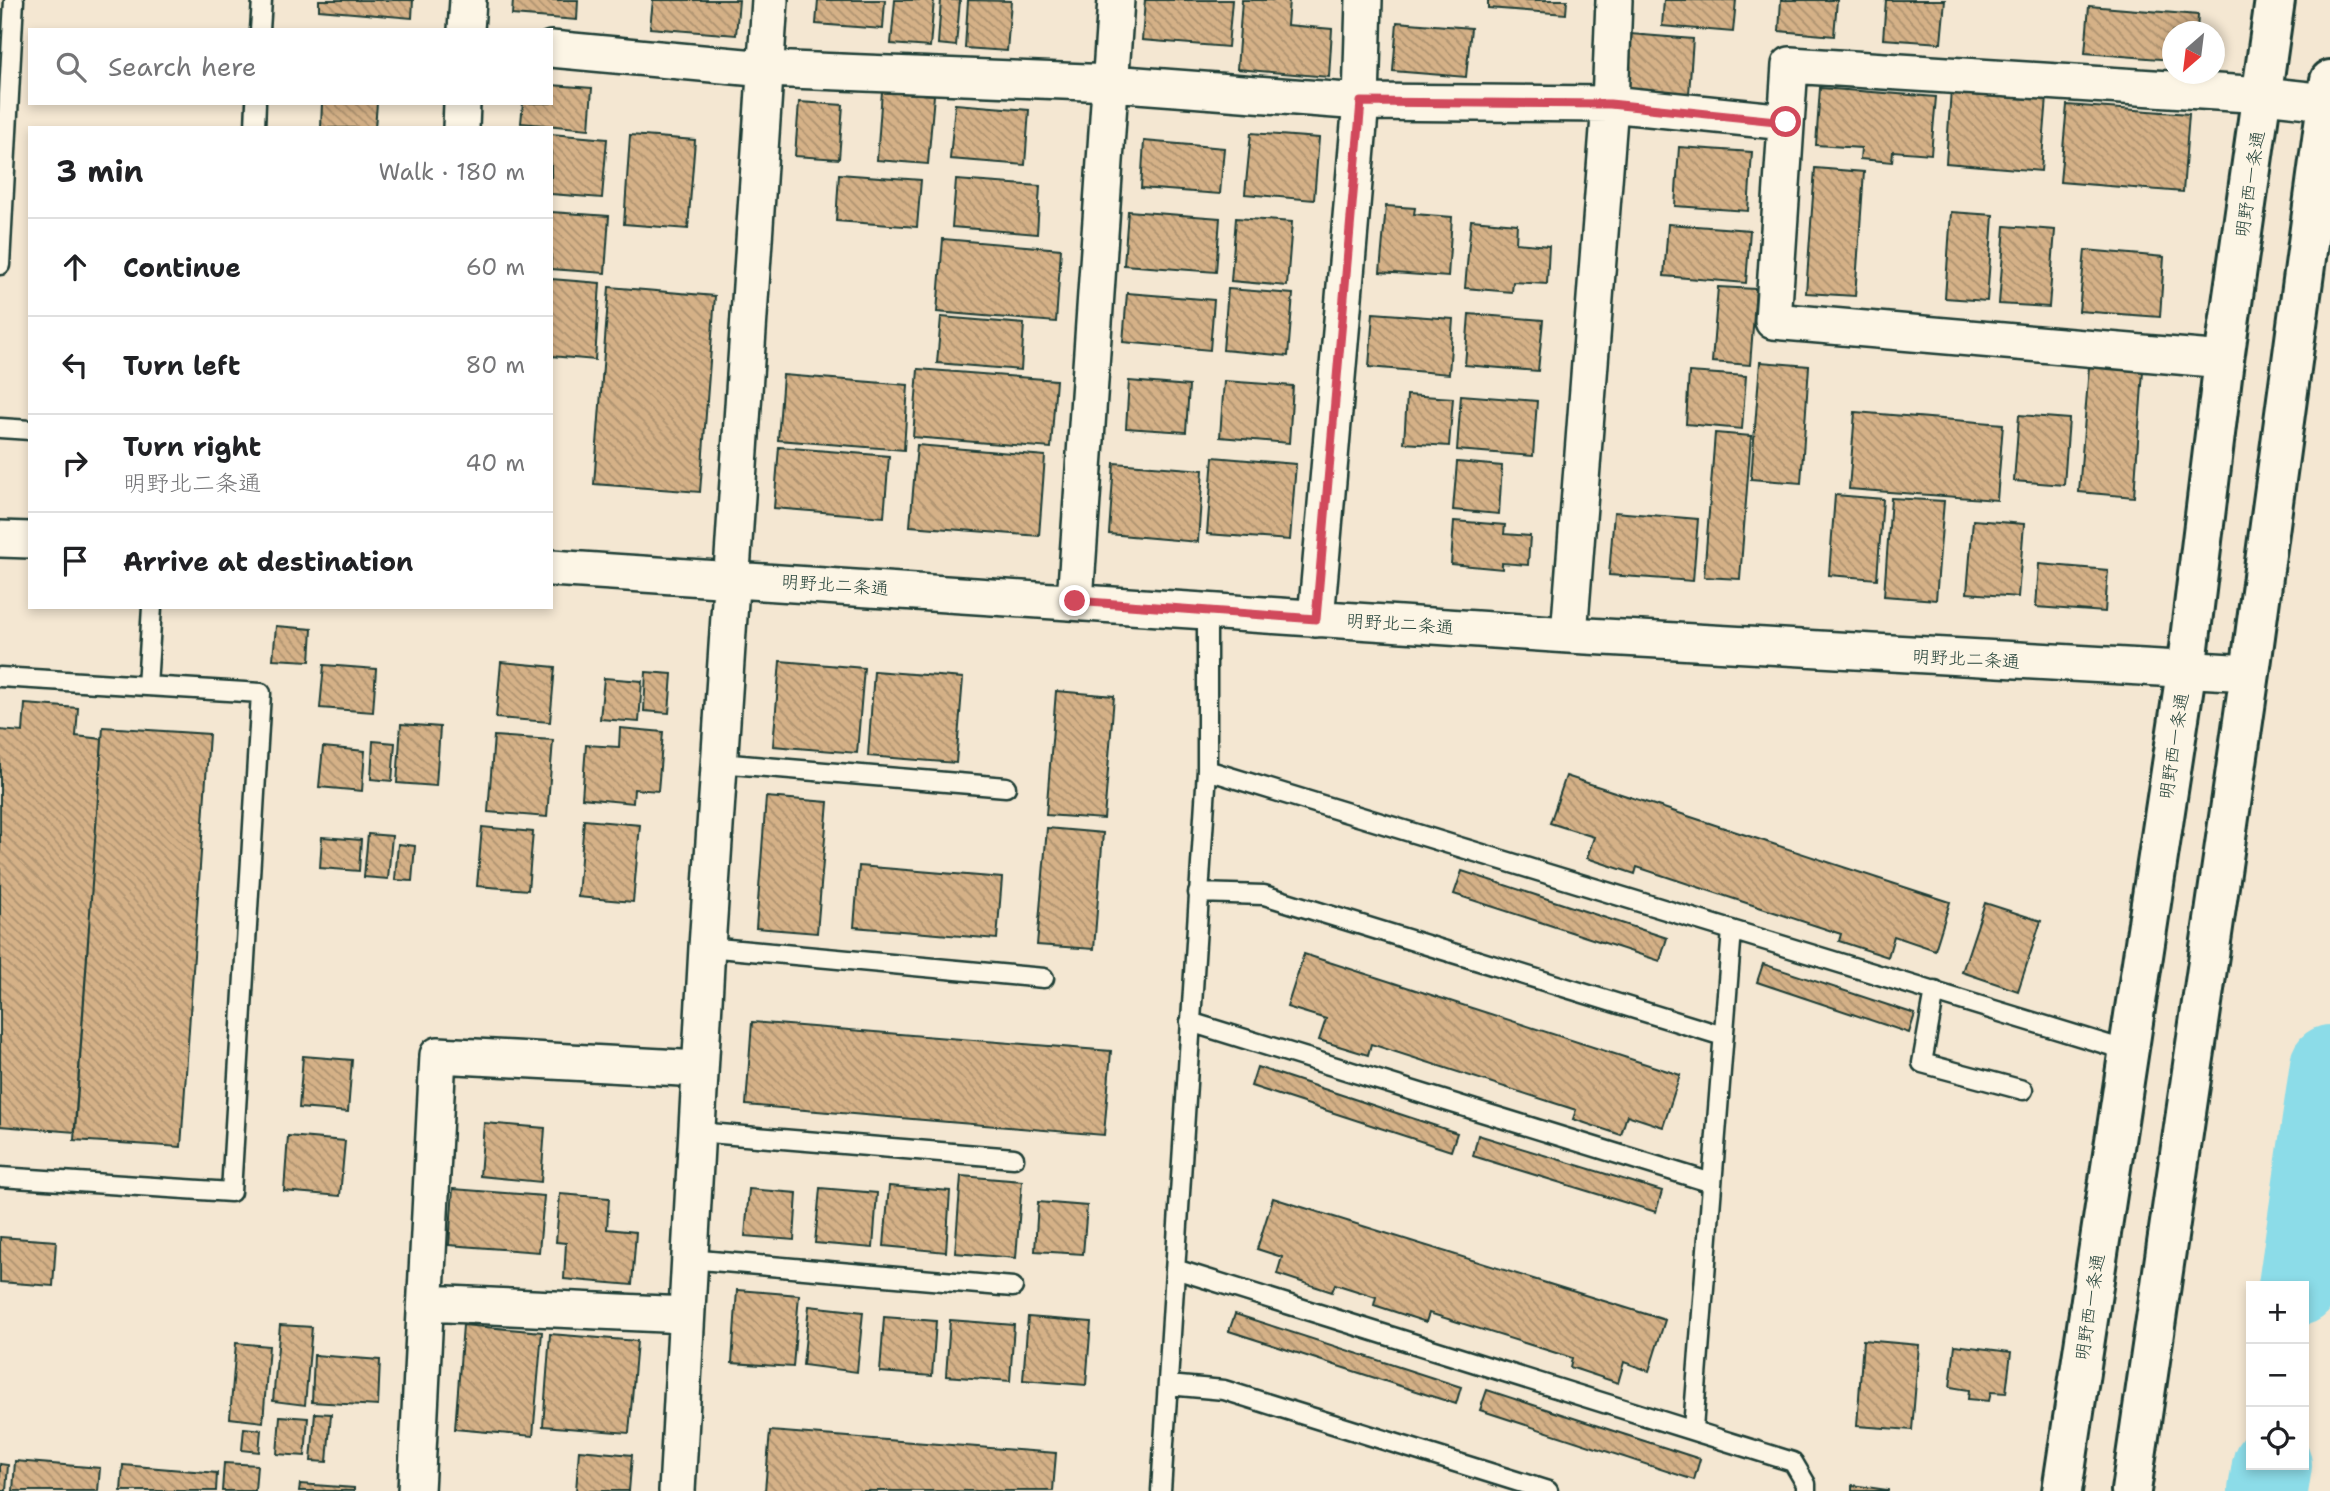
<!DOCTYPE html>
<meta charset="utf-8">
<style>
body{margin:0;font-family:"Shantell Sans","Klee One",sans-serif;background:#f6f6f6;color:#202124}
.controls{position:absolute;right:21px;bottom:21px;display:grid;overflow:hidden;border-radius:0px;box-shadow:0 4px 10px #0003}
.controls button{width:63px;height:63px;display:grid;place-items:center;padding:0;border:0;border-bottom:2px solid #e0e0e0;background:#fff;color:#202124;font:35px sans-serif}
.compass{position:absolute;left:2162px;top:21px;width:63px;height:63px;border-radius:50%;background:#fff;box-shadow:0 4px 10px #0003;rotate:208deg}
.stop{position:absolute;width:21px;height:21px;margin:-16px;border:5px solid #d1495b;border-radius:50%;background:#fff}
.stop.end{background:#d1495b;border-color:#fff;box-shadow:0 2px 7px #0008}
.list{margin:0;padding:0;list-style:none}
h2{display:flex;justify-content:space-between;align-items:center;height:91px;margin:0;padding:0 28px;font-size:30px}
h2 small{font-size:23px;font-weight:400;color:#757577}
.list li{display:grid;grid-template-columns:46px 1fr auto;gap:21px;align-items:center;box-sizing:border-box;height:98px;padding:0 28px;border-top:2px solid #e0e0e0}
.list b{display:block;font-size:26px;white-space:nowrap}
.list p{margin:0;font-size:23px;white-space:nowrap;color:#757577}
.list em{font-size:23px;font-style:normal;color:#757577}
.icon{flex:none;width:38px;height:38px;fill:none;stroke:currentColor;stroke-width:2;stroke-linecap:round;stroke-linejoin:round}
.map{position:relative;flex:none;width:2330px;height:1491px;overflow:hidden}
.search{position:absolute;background:#fff;box-shadow:0 4px 10px #0003;left:28px;top:28px;width:525px;height:77px;display:flex;align-items:center;gap:18px;box-sizing:border-box;padding:0 24px;border-radius:0px;color:#757577;font-size:26px}
.panel{position:absolute;background:#fff;box-shadow:0 4px 10px #0003;left:28px;top:126px;width:525px;height:483px;border-radius:0px}
.map>svg:first-child{display:block}
.lines{fill:none;stroke-linecap:round;stroke-linejoin:round}
.river{stroke:#8cdce8;stroke-width:80}
.building{fill:url(#building-back-hatch);stroke:#1f3d34;stroke-width:2}
.lane-casing{stroke:#1f3d34;stroke-width:23}
.street-casing{stroke:#1f3d34;stroke-width:40}
.secondary-casing{stroke:#1f3d34;stroke-width:44}
.lane{stroke:#fcf5e5;stroke-width:18}
.street{stroke:#fcf5e5;stroke-width:35}
.secondary{stroke:#fcf5e5;stroke-width:38}
.route{stroke:#d1495b;stroke-width:9}
.labels{text-anchor:middle;dominant-baseline:central;stroke-width:5;stroke-linejoin:round;paint-order:stroke}
.street-label{font-size:18px;fill:#1f3d34;stroke:#fcf5e5}
</style>
<div class="map">
<svg width="2330" height="1491" viewBox="0 0 2330 1491">
<defs>
<pattern id="building-back-hatch" width="6" height="6" patternUnits="userSpaceOnUse" patternTransform="scale(1.75)"><rect width="6" height="6" fill="#d5b187"/><path d="M-1 5l2 2M0 0l6 6M5-1l2 2" fill="none" stroke="#ac916f"/></pattern>
</defs>
<rect width="100%" height="100%" fill="#f4e7d2"/>
<filter id="ink" filterUnits="userSpaceOnUse"><feTurbulence type="fractalNoise" baseFrequency=".0143" numOctaves="2"/><feDisplacementMap in="SourceGraphic" scale="14" xChannelSelector="R" yChannelSelector="G"/><feConvolveMatrix kernelMatrix="1 2 1 2 8 2 1 2 1" color-interpolation-filters="sRGB"/></filter>
<g filter="url(#ink)">
<g class="lines">
<!-- river -->
<path class="river" d="M2298,1286L2330,1065
M2268,1491L2272,1465"/>
</g>
<!-- building -->
<path class="building" d="M319,0H413L412,18L319,10Z
M513,0H578L577,20L512,15Z
M653,0H739L736,35L650,28Z
M818,0H885L883,29L816,24Z
M895,0H934L930,47L891,44Z
M941,0H960L956,46L938,44Z
M968,0L1011,1L1007,51L965,48Z
M1145,0H1232L1228,47L1142,40Z
M1242,0H1289L1287,25L1332,29L1329,77L1237,69Z
M1488,0H1567L1566,14L1488,8Z
M1664,0H1736L1733,32L1662,26Z
M1781,0H1837L1834,36L1779,31Z
M1886,0H1945L1941,43L1883,39Z
M2089,6L2198,15L2197,32H2172V60L2085,53Z
M1397,22L1471,28L1466,77L1393,71Z
M1630,34L1693,39L1689,94L1626,88Z
M551,85L592,88L589,129L521,123L523,103H551Z
M1820,88L1936,97L1931,154L1893,151L1892,162L1860,159L1861,148L1816,145Z
M1951,89L2047,97L2041,171L1946,163Z
M882,91L934,95L928,164L877,160Z
M799,102L843,105L839,159L795,156Z
M322,103H377L375,128H321Z
M955,104L1029,110L1025,165L950,159Z
M2067,105L2189,114L2183,192L2060,182Z
M1251,133L1319,138L1314,200L1245,194Z
M551,134L607,139L602,198L551,194Z
M630,135L695,140L688,229L624,224Z
M1144,141L1224,148L1220,194L1141,188Z
M1679,147L1752,152L1748,211L1675,206Z
M1815,168L1864,172L1855,296L1806,293Z
M839,174L921,180L917,227L836,221Z
M956,180L1040,186L1037,234L952,227Z
M1386,206L1415,208L1414,214L1452,217L1448,277L1380,272Z
M1128,211L1220,218L1216,272L1124,265Z
M551,212L609,216L605,273L551,269Z
M1951,212L1993,215L1987,301L1945,298Z
M1236,218L1292,222L1287,286L1231,281Z
M1471,220L1517,224L1516,243L1549,246L1547,284L1513,282L1512,292L1465,288Z
M1668,224L1750,230L1746,283L1664,276Z
M2005,226L2055,230L2049,307L1999,304Z
M943,239L1061,249L1056,322L937,312Z
M2085,250L2164,257L2160,317L2079,311Z
M551,279L600,283L595,360L551,356Z
M609,287L715,296L700,492L594,484Z
M1718,287L1756,289L1750,365L1712,362Z
M1228,289L1293,294L1288,356L1223,350Z
M1127,293L1214,300L1210,350L1123,342Z
M1373,313L1453,319L1449,374L1369,367Z
M1469,314L1543,320L1538,371L1465,365Z
M941,317L1024,324L1021,370L937,363Z
M1760,362L1809,366L1801,483L1751,479Z
M2089,367L2143,371L2134,497L2079,492Z
M918,369L1056,380L1051,448L913,437Z
M1689,372L1746,376L1742,429L1686,424Z
M783,375L908,385L904,450L778,440Z
M1129,381L1189,386L1186,432L1126,428Z
M1224,381L1293,386L1289,443L1220,437Z
M1407,395L1453,398L1449,446L1404,443Z
M1461,395L1537,401L1533,456L1457,450Z
M1855,412L2003,424L1997,500L1849,489Z
M2019,415L2069,419L2064,485L2014,481Z
M1715,433L1751,436L1740,579L1704,577Z
M917,445L1045,456L1039,536L910,526Z
M779,447L889,456L884,517L774,508Z
M1213,457L1296,464L1290,540L1207,534Z
M1457,462L1502,466L1499,514L1453,510Z
M1114,463L1203,470L1198,542L1109,534Z
M1835,495L1883,499L1877,579L1829,575Z
M1891,498L1944,501L1936,600L1884,596Z
M1614,512L1698,519L1693,581L1609,575Z
M1973,520L2024,524L2018,597L1967,593Z
M1454,521L1505,525L1504,534L1530,536L1528,565L1502,563V569L1451,564Z
M2039,564L2108,570L2105,612L2036,607Z
M276,626L312,629L310,661L273,659Z
M780,661L864,668L857,753L773,746Z
M501,662L555,667L550,722L496,718Z
M324,665L376,669L373,712L320,708Z
M874,671L963,678L956,763L868,756Z
M646,672L672,674L669,713L644,711Z
M604,678L642,681L639,722L600,719Z
M1056,691L1114,696L1104,819L1046,815Z
M25,704L78,708L76,736L102,739L75,1132L0,1126V730L23,732Z
M401,724L440,727L436,786L397,783Z
M103,727L209,734L181,1147L74,1140Z
M620,728L663,732L658,791L634,789L633,803L582,798L586,745L619,747Z
M494,736L553,740L547,817L488,812Z
M373,741L395,743L392,781L371,779Z
M323,747L365,751L362,791L319,787Z
M1566,776L1950,902L1935,950L1894,936L1888,957L1839,941L1841,934L1637,867L1635,874L1587,858L1594,837L1550,823Z
M766,797L828,802L817,933L756,928Z
M584,820L640,825L633,902L578,897Z
M482,827L533,832L528,890L477,886Z
M1047,828L1103,833L1094,949L1037,945Z
M368,834L392,836L388,879L364,877Z
M322,837L361,840L359,871L320,868Z
M398,844L415,846L412,881L395,880Z
M859,866L1002,878L997,939L854,927Z
M1462,871L1667,938L1660,961L1454,894Z
M1985,903L2041,921L2018,991L1962,972Z
M1304,954L1680,1075L1663,1127L1627,1115L1621,1135L1573,1119L1576,1110L1371,1044L1368,1055L1319,1040L1326,1019L1287,1007Z
M1763,964L1915,1014L1909,1033L1757,982Z
M752,1022L1111,1051L1104,1135L746,1105Z
M303,1056L352,1060L348,1112L299,1108Z
M1257,1067L1457,1133L1451,1151L1251,1086Z
M484,1123L545,1128L541,1182L480,1176Z
M1478,1135L1662,1191L1656,1212L1473,1156Z
M288,1136L345,1141L340,1196L284,1191Z
M961,1176L1022,1181L1016,1258L955,1253Z
M889,1186L950,1191L946,1252L884,1246Z
M820,1188L877,1193L873,1248L815,1243Z
M453,1189L544,1196L539,1252L449,1245Z
M749,1189L797,1193L794,1240L745,1236Z
M560,1194L609,1198L607,1229L636,1232L632,1285L564,1279L566,1243L556,1242Z
M1273,1198L1665,1320L1649,1371L1624,1362L1618,1383L1570,1367L1572,1358L1429,1313L1426,1322L1374,1305L1376,1297L1335,1284L1332,1292L1277,1274L1282,1257L1257,1249Z
M1038,1202L1087,1206L1083,1254L1035,1251Z
M0,1237L56,1241L53,1286L0,1282Z
M737,1290L799,1295L793,1367L732,1363Z
M809,1306L863,1312L857,1372L803,1365Z
M1235,1314L1461,1387L1456,1404L1229,1331Z
M884,1317L936,1321L932,1376L880,1372Z
M1028,1317L1091,1322L1086,1385L1023,1380Z
M950,1320L1014,1325L1010,1381L946,1376Z
M280,1325L312,1327L305,1405L273,1401Z
M463,1325L542,1332L533,1436L455,1429Z
M550,1334L637,1341L629,1433L543,1426Z
M1863,1340L1919,1345L1912,1430L1857,1426Z
M236,1343L269,1346L263,1422L230,1418Z
M1955,1345L2011,1352L2006,1393L1991,1392L1989,1401L1968,1399L1969,1390L1950,1387Z
M314,1355L380,1360L378,1406L312,1402Z
M1487,1390L1700,1459L1694,1480L1480,1410Z
M315,1413L331,1414L327,1462L311,1461Z
M280,1416L308,1418L305,1456L277,1454Z
M244,1428L261,1430L259,1452L242,1450Z
M770,1431L1056,1453L1053,1491H765Z
M579,1450L632,1455L629,1491H576Z
M15,1461L100,1468L98,1491H13Z
M224,1463L257,1465L255,1491H222Z
M0,1464L8,1465L6,1491H0Z
M123,1465L217,1473L216,1491H121Z
M300,1484L354,1488V1491H299Z
M1852,1485L1888,1490V1491H1852Z"/>
<g class="lines">
<defs>
<path id="lane" d="M260,30L262,0
M255,128L256,103
M0,265L14,0
M0,428L30,430
M0,677L147,686
M719,763L1006,787
M1207,770L2128,1051
M1198,893L1264,895L1723,1036
M707,947L1044,978
M1935,991L1922,1063L2023,1090
M1190,1022L1712,1183
M696,1132L1014,1158
M0,1177L231,1192L261,693L147,686L152,607
M689,1259L1013,1287
M1175,1269L1793,1462L1806,1484V1491
M1168,1385L1224,1390L1548,1491
M1693,1428L1732,930
M1161,1491L1207,770V611"/>
<path id="street" d="M466,30L468,0
M551,49L766,69L1111,83L1361,102L1610,104L1786,122
M461,128L462,103
M2224,360L1773,321L1790,65L2264,95L2327,102
M0,539L30,540
M551,568L1569,635L2250,673
M1075,601L1116,0
M1316,619L1361,102L1364,0
M1569,635L1610,104L1614,0
M426,1303L686,1315
M416,1491L438,1055L700,1069
M677,1491L707,947L770,0"/>
<path id="secondary" d="M2062,1491L2186,672L2224,360L2275,0
M2131,1491L2250,673L2330,80"/>
</defs>
<!-- lane casing -->
<use href="#lane" class="lane-casing"/>
<!-- street casing -->
<use href="#street" class="street-casing"/>
<!-- secondary casing -->
<use href="#secondary" class="secondary-casing"/>
<!-- lane -->
<use href="#lane" class="lane"/>
<!-- street -->
<use href="#street" class="street"/>
<!-- secondary -->
<use href="#secondary" class="secondary"/>
</g>
</g>
<g class="lines" filter="url(#ink)">
<!-- route -->
<path class="route" d="M1075,601L1316,619L1361,102L1610,104L1786,122"/>
</g>
<g class="labels">
<!-- street labels -->
<g class="street-label">
<text transform="translate(2250 184) rotate(-81)">明野西一条通</text>
<text transform="translate(835 585) rotate(4)">明野北二条通</text>
<text transform="translate(1400 624) rotate(4)">明野北二条通</text>
<text transform="translate(1966 659) rotate(3)">明野北二条通</text>
<text transform="translate(2174 746) rotate(-81)">明野西一条通</text>
<text transform="translate(2090 1307) rotate(-81)">明野西一条通</text>
</g>
</g>
</svg>
<div class="controls">
<button>+</button>
<button>−</button>
<button><svg class="icon" aria-label="locate" viewBox="0 0 24 24"><circle cx="12" cy="12" r="6"/><path d="M12 2v4M12 18v4M2 12h4M18 12h4"/></svg></button>
</div>
<svg class="compass" viewBox="-18 -18 36 36"><path d="M0-13l5 13h-10z" fill="#e53935"/><path d="M0 13l5-13h-10z" fill="#757577"/></svg>
<div class="stop" style="left:1786px;top:122px"></div>
<div class="stop end" style="left:1075px;top:601px"></div>
<div class="search"><svg class="icon" aria-label="search" viewBox="0 0 24 24"><circle cx="10" cy="10" r="6"/><path d="M15 15l6 6"/></svg>Search here</div>
<section class="panel">
<h2>3 min<small>Walk · 180 m</small></h2>
<ul class="list">
<li><svg class="icon" aria-label="ahead" viewBox="0 0 24 24"><path d="M12 20V5M6 11l6-6 6 6"/></svg><div><b>Continue</b></div><em>60 m</em></li>
<li><svg class="icon" aria-label="left" viewBox="0 0 24 24"><path d="M17 20v-9H6M10 6l-5 5 5 5"/></svg><div><b>Turn left</b></div><em>80 m</em></li>
<li><svg class="icon" aria-label="right" viewBox="0 0 24 24"><path d="M7 20v-9h11M14 6l5 5-5 5"/></svg><div><b>Turn right</b><p>明野北二条通</p></div><em>40 m</em></li>
<li><svg class="icon" aria-label="arrive" viewBox="0 0 24 24"><path d="M6 21V4h12l-3 4 3 4H6"/></svg><div><b>Arrive at destination</b></div></li>
</ul>
</section>
</div>
